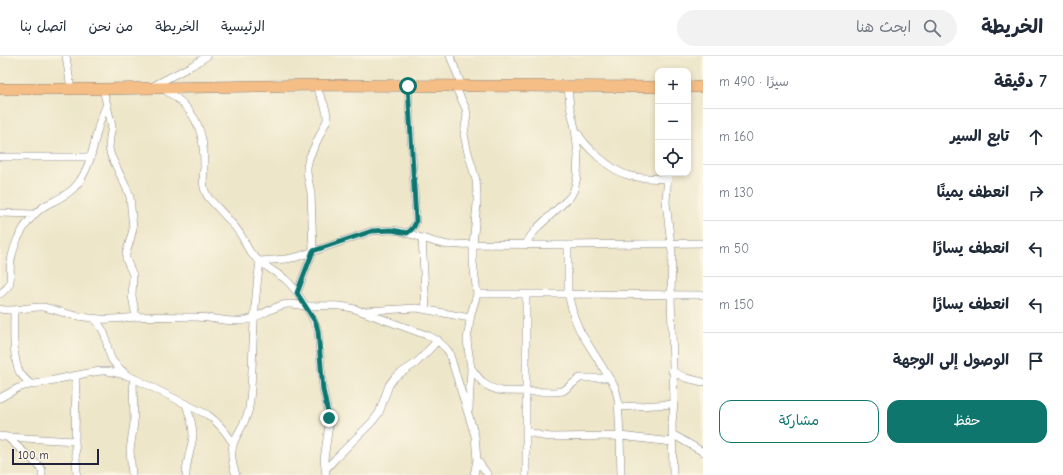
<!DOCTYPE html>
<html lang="ar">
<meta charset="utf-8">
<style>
body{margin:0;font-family:"Comic Neue","Playpen Sans Arabic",sans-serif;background:#f2f2f3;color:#1f2937;direction:rtl}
.controls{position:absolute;right:12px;top:12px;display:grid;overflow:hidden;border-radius:8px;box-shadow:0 2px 6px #0003}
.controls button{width:36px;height:36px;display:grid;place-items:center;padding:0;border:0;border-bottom:1px solid #e0e1e3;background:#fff;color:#1f2937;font:20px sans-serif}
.scale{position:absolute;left:12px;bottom:10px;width:87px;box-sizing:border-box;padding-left:4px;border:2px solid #22223b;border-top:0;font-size:11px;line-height:14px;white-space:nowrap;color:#22223b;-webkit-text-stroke:3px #fcf5e5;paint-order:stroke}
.stop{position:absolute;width:12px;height:12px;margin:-9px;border:3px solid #0f766e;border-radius:50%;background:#fff}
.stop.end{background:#0f766e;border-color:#fff;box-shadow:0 1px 4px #0008}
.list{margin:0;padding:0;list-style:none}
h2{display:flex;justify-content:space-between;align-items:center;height:52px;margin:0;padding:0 16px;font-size:17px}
h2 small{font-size:13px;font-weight:400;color:#747a83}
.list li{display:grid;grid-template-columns:26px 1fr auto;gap:12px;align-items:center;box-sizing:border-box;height:56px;padding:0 16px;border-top:1px solid #e0e1e3}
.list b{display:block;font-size:15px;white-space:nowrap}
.list em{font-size:13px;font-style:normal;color:#747a83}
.actions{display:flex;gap:8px;padding:12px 16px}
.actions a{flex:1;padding:9px 0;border:1px solid #0f766e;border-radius:12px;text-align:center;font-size:14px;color:#0f766e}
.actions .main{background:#0f766e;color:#fff}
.icon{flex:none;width:22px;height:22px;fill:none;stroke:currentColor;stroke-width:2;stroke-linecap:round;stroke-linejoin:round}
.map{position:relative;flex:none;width:703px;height:419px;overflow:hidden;direction:ltr}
header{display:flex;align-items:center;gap:24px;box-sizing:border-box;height:56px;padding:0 20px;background:#fff;border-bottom:1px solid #e0e1e3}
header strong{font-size:19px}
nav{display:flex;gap:22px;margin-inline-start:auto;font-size:14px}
.search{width:280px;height:36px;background:#f2f2f3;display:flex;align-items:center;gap:10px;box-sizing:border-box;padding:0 14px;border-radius:22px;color:#747a83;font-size:15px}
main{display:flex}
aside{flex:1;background:#fff}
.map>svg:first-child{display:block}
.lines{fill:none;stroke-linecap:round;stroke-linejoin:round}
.minor-casing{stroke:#888482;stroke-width:8}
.trunk-casing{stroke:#888482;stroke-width:12}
.minor{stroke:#fff;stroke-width:7}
.trunk{stroke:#f5be86;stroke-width:11}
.route{stroke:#0f766e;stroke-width:5}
</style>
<header>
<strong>الخريطة</strong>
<div class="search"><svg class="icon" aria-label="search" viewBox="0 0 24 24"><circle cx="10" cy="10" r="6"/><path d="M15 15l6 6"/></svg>ابحث هنا</div>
<nav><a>الرئيسية</a><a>الخريطة</a><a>من نحن</a><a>اتصل بنا</a></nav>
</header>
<main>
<aside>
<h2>7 دقيقة<small>سيرًا · 490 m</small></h2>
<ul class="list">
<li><svg class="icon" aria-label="ahead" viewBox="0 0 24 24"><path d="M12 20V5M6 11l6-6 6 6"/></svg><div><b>تابع السير</b></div><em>160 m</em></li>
<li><svg class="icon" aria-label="right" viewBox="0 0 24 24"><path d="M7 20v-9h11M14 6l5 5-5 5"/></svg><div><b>انعطف يمينًا</b></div><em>130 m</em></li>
<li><svg class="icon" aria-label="left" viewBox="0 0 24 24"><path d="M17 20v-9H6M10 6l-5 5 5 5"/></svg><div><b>انعطف يسارًا</b></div><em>50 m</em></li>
<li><svg class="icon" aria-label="left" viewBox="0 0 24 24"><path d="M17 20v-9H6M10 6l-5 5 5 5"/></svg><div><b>انعطف يسارًا</b></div><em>150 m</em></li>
<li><svg class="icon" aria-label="arrive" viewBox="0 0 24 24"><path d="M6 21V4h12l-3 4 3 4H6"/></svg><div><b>الوصول إلى الوجهة</b></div></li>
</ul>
<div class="actions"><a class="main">حفظ</a><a>مشاركة</a></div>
</aside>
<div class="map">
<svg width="703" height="419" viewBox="0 0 703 419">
<rect width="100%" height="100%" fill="#fcf5e5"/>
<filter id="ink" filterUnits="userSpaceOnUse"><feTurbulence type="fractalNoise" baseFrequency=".025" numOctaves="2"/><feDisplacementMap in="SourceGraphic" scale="8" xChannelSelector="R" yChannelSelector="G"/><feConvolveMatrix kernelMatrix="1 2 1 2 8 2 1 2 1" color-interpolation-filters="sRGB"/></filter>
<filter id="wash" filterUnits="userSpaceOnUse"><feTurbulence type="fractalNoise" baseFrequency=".012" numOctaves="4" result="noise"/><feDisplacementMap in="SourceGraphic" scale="16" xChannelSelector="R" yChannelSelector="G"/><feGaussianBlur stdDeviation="0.9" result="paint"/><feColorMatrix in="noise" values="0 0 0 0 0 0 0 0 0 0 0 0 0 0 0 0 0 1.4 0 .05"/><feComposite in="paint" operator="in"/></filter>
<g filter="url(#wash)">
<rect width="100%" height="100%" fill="#ede6c9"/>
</g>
<g filter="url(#ink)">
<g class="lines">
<defs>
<path id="minor" d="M66,0L71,33
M450,0L462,30
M153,30L193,9L207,0
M455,30L466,53L467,59L464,78L467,93L476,124L477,138V148L473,188V206L477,238L471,258L467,284L468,292L471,312L469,353
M162,32C169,37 178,42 184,49C202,67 204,87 204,111C203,122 202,132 208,141C219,154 234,167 242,181C245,186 247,192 251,197C260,208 274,215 285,223C296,232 314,262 318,275L323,333L329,362V369L324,403L326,419
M103,33L112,70L110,81L109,92L111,100L127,133L130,141L133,173L131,181L126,198V203L133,219L132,240L136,261
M577,76C585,91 611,114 627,119C640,123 655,122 667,123
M0,101H91
M668,117L666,146L672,197L671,239L674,348L672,367L673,419
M0,157L35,158
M407,177C412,174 415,171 416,165L408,30
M422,182L426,253
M526,188L530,181L538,171L570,141L574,134L577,121L578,98L575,72L570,51L568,31
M568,189V238L574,261L580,275L615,331L618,343L620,380L621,419
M260,205L286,203L297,201L372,175L392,174L400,175L435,186L448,189L473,188L568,189L703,187
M297,237L313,195L311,137L307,117V111L309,102L327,64C328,52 320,40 315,29
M0,238C3,235 7,233 9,229C12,223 9,213 11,205C12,198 15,189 18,182C24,170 32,159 43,151C53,145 65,141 74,132C89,116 92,96 97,76C99,67 103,57 107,48
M477,238H568L703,239
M526,238V419
M0,253C14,257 27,250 42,251C50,252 58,255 65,257C77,261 89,262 101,263C113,264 126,262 138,261C157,260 176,261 195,261C211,261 226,266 241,265C256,264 269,252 283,249C292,246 298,250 307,250C324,250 339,248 355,253L429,280C437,284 443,288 449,296L475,380L477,404L474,419
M14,255C14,271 12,303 20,317C23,321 27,325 31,328
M365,255L417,252L470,262
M95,263C99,268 103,273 105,279C107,288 108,296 112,304C116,310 123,315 128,320
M471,312C482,326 484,331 502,335L555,336L563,335L580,322H609
M672,315L686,322L703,326
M76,319L75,385L77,419
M0,342L18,332L25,330L88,317L101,315H108L129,320L208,359C219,367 226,376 233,387
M186,348C189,358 193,368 193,379C192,392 186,405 186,419
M619,351L674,348
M526,375L542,380L552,381L620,380L672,386
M672,378L703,396
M0,380L7,381L75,385
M7,381L39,410L42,414V419
M477,404L488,419
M325,414L335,403L372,366L379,357L389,329L395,321L416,307L424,299L438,284
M132,419L130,394L134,367L133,322
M236,419C232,410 230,395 234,386C239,374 247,365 249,352C252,331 252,309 253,288C254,260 256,233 260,205"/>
<path id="trunk" d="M688,31H703
M0,33H103L315,29L658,31"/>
</defs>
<!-- minor casing -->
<use href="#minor" class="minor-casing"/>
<!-- trunk casing -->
<use href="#trunk" class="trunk-casing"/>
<!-- minor -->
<use href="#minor" class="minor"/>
<!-- trunk -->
<use href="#trunk" class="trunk"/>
</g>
</g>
<g class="lines" filter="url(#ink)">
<!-- route -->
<path class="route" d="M329,362L323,334L318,275L316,267L297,237L313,195L372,175L392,174L407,177C412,174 415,171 416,165L408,30"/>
</g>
</svg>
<div class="controls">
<button>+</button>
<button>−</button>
<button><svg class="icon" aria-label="locate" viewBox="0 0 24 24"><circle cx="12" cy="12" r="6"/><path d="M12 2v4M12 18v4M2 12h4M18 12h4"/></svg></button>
</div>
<div class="scale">100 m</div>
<div class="stop" style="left:408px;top:30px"></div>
<div class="stop end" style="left:329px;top:362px"></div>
</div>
</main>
